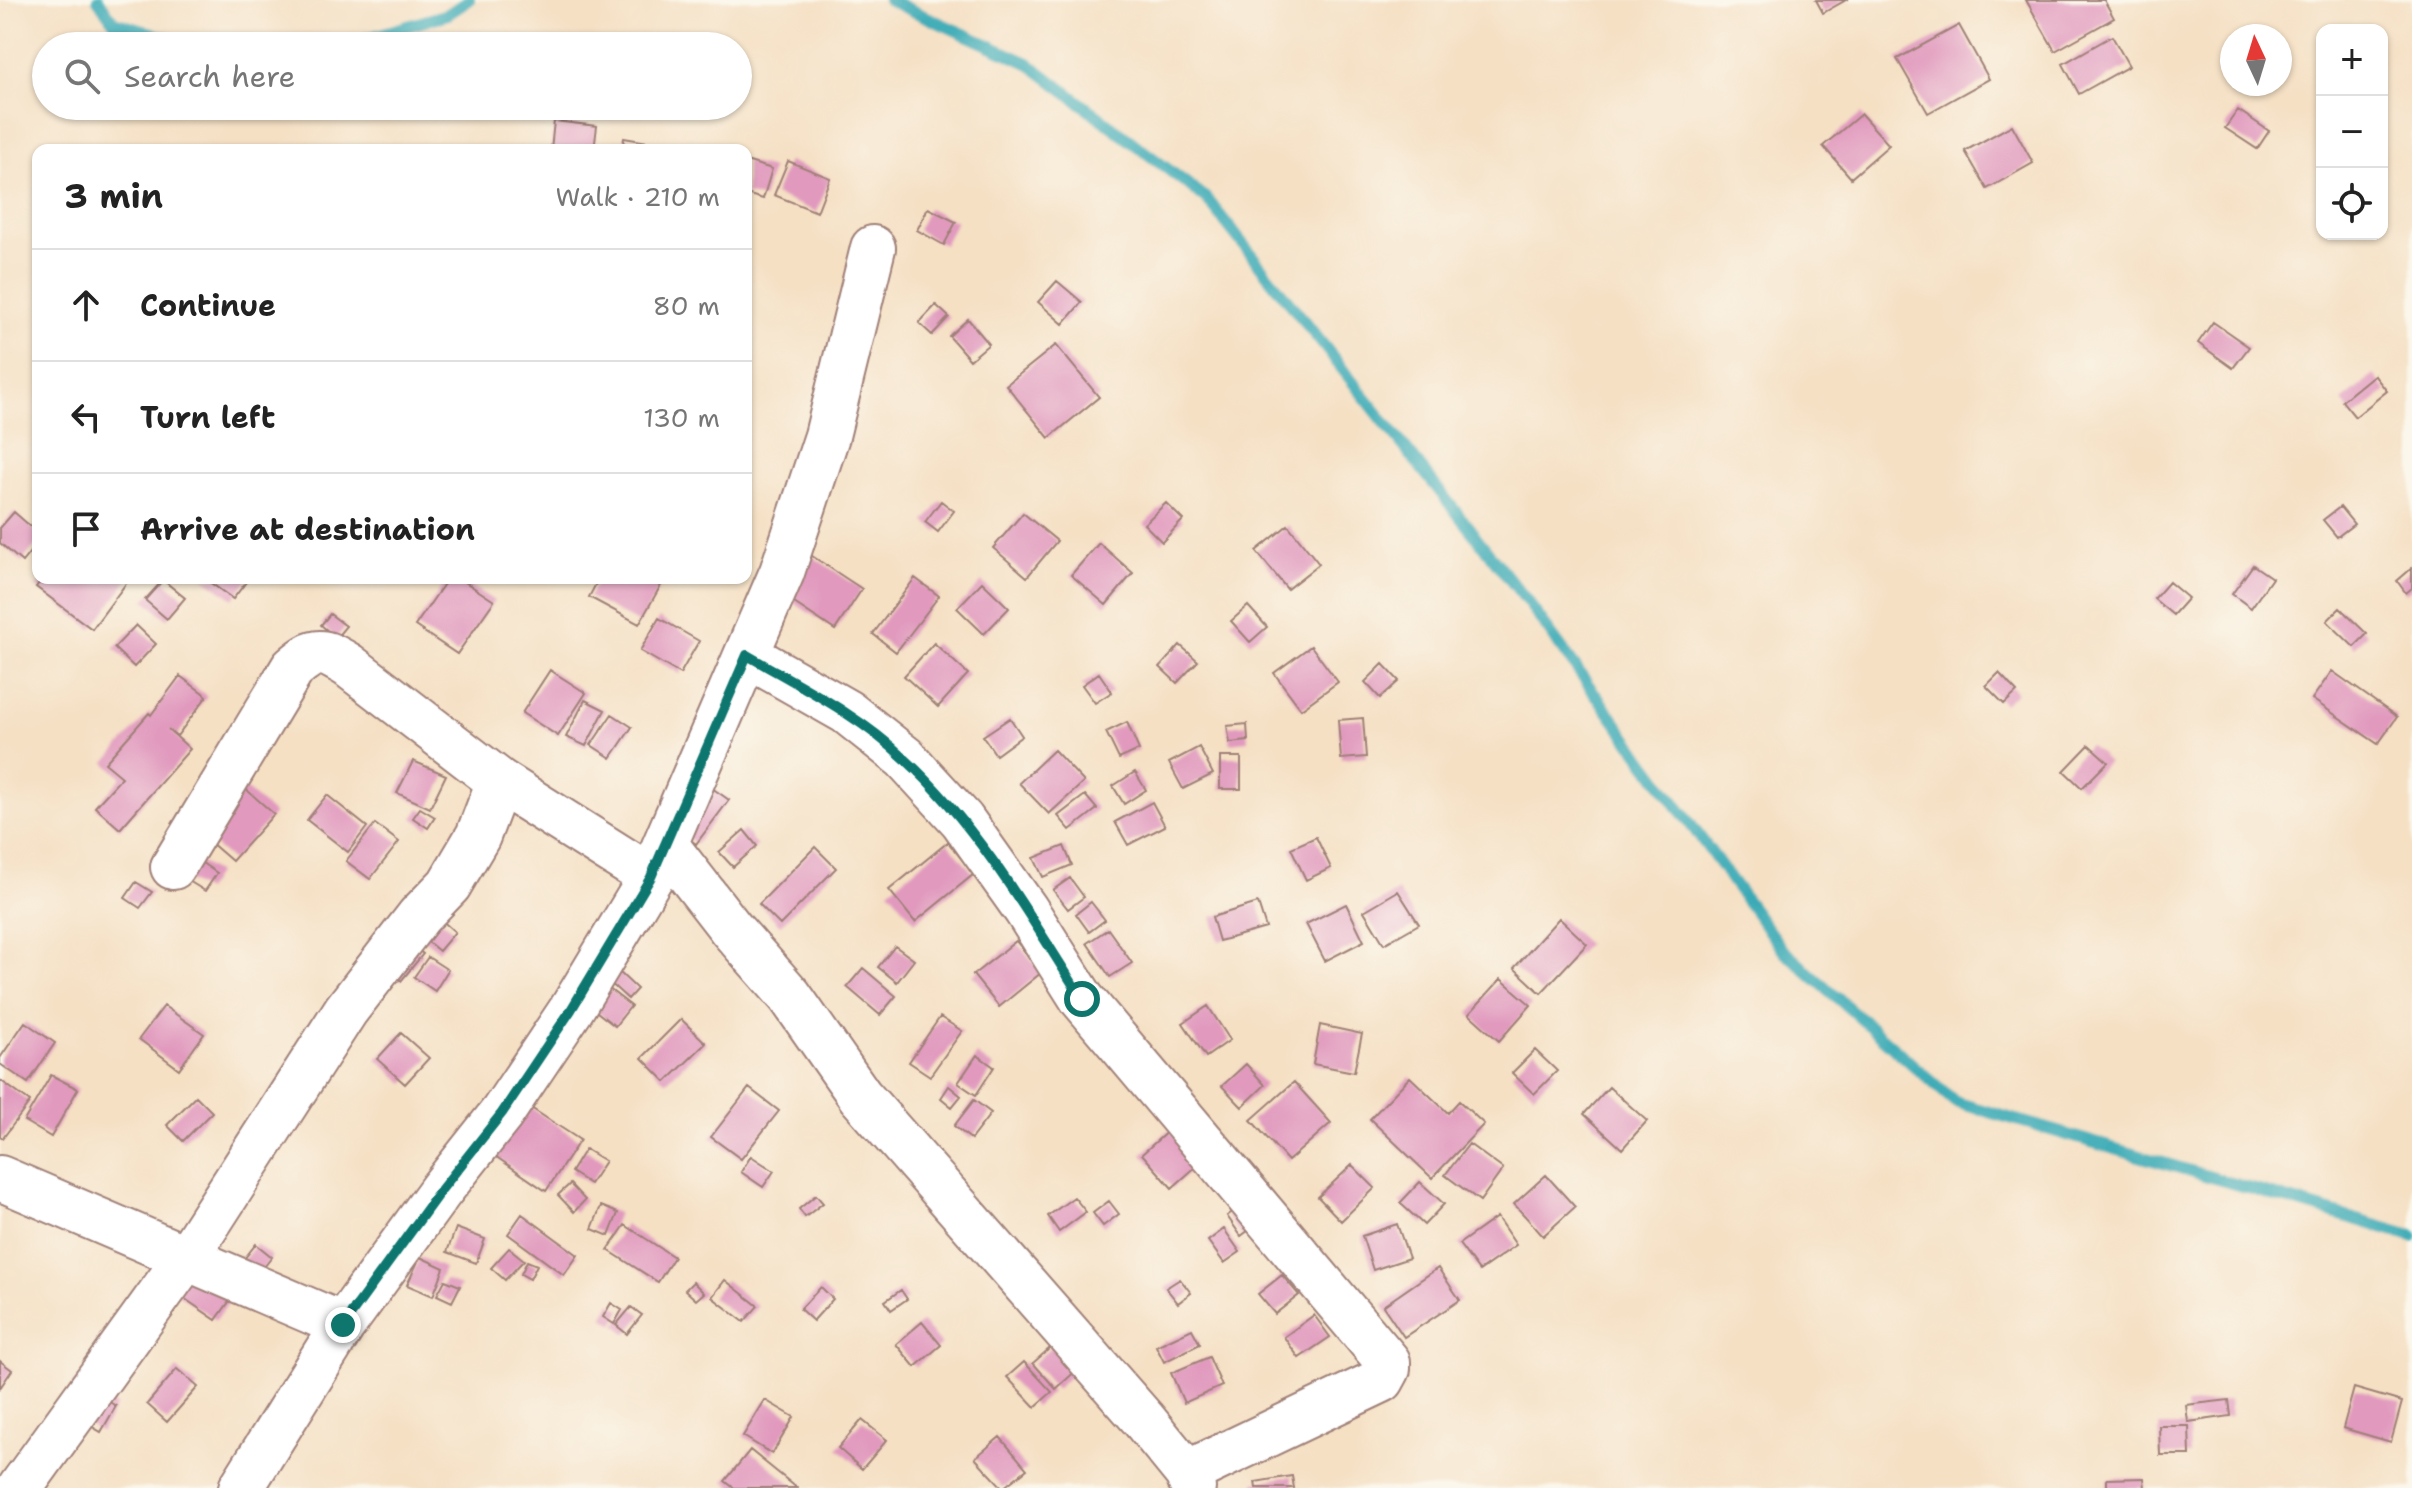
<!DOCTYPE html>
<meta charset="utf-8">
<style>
body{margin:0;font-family:"Shantell Sans",sans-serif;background:#f2f2f2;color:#222}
.controls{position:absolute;right:24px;top:24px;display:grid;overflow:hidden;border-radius:16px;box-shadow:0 2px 6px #0004}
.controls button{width:72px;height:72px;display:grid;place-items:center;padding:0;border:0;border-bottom:2px solid #e0e0e0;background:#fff;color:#222;font:40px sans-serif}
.compass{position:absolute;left:2220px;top:24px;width:72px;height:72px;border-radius:50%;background:#fff;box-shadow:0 2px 6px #0004;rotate:356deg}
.stop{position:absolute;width:24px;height:24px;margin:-18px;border:6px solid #0f766e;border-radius:50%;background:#fff}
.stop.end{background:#0f766e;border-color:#fff;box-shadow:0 2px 8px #0008}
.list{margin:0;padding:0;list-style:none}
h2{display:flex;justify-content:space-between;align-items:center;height:104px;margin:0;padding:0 32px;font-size:34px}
h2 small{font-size:26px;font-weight:400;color:#767676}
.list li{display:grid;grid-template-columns:52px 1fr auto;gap:24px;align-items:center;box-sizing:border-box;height:112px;padding:0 32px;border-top:2px solid #e0e0e0}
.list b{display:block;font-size:30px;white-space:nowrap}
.list em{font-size:26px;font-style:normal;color:#767676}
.icon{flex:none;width:44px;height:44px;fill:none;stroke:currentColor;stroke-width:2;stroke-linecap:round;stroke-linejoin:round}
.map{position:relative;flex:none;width:2412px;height:1488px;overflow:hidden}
.search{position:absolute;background:#fff;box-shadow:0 2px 6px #0004;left:32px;top:32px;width:720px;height:88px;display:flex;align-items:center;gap:20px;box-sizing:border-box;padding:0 28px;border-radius:44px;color:#767676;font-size:30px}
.panel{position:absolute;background:#fff;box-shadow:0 2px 6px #0004;left:32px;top:144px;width:720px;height:440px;border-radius:16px}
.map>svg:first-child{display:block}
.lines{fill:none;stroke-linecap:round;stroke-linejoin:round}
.stream{stroke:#3aaab6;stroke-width:12}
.building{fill:#e19abe}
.street-casing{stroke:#a08078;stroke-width:48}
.street{stroke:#fff;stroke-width:44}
.route{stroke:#0f766e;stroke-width:10}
</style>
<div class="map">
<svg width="2412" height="1488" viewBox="0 0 2412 1488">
<rect width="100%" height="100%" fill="#fbf7ec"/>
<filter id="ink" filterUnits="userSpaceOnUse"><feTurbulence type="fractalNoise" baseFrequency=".0125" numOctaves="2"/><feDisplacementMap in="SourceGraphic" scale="16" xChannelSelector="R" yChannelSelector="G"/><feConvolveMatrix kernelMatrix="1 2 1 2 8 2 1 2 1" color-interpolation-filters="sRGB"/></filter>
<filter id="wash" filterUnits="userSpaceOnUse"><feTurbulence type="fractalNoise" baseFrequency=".006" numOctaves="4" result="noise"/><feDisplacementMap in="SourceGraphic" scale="32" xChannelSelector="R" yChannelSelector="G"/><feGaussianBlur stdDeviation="1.8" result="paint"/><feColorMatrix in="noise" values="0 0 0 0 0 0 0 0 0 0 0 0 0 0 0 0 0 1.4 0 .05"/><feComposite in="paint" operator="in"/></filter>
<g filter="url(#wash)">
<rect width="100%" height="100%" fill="#f5e0c4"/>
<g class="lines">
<!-- stream -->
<path class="stream" d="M98,0L114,22L194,46
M889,0L1028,63L1207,199L1527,601L1782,949L1955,1102L2412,1236
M341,46L448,14L469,0"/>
</g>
<g id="blocks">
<!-- building -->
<path class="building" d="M1816,0H1846L1823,13Z
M2026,0H2104L2114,18L2055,51Z
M1959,25L1989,79L1928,113L1897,59Z
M2112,36L2129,66L2079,94L2063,64Z
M2238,110L2269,131L2257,149L2225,128Z
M1861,114L1889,145L1851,178L1823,146Z
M554,121L597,126L594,150H551Z
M2012,125L2033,163L1987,189L1965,151Z
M624,138L648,142L647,150H622Z
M746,161L772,169L763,199L746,194Z
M788,161L830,178L817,212L774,195Z
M928,208L956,222L944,245L917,230Z
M1057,281L1082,302L1063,324L1038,302Z
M936,305L949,317L932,335L919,323Z
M968,319L989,344L970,360L949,336Z
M2213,322L2249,347L2233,368L2198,343Z
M1056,345L1099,397L1049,438L1006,385Z
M2374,375L2387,391L2355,417L2342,401Z
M941,501L954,511L938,532L925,522Z
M1166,503L1183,520L1162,542L1144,524Z
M2340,507L2354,524L2337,537L2323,520Z
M14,512L38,533V542L22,562L0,543V528Z
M1023,513L1057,541L1027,577L993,548Z
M1288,525L1319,564L1287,589L1256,551Z
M1099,543L1133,573L1106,605L1071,575Z
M809,554L862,589L835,630L782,595Z
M2253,565L2272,578L2251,608L2232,594Z
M2412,568V588L2406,593L2397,581Z
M43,578H130L92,629L36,587Z
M204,578H249L233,599Z
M448,578H459L494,601L457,654L415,626Z
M599,578H665L639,624L589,597Z
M915,578L939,596L896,652L873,634Z
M163,580L185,598L167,619L145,600Z
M982,582L1009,608L984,634L957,608Z
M2169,582L2188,598L2173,615L2154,599Z
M1248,606L1267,627L1250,642L1231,621Z
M2340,608L2367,634L2354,647L2327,621Z
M330,614L346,626L336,638L321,625Z
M659,618L699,641L680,674L640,651Z
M136,625L156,644L134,667L114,648Z
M934,643L968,674L938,707L904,676Z
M1180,645L1198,661L1177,683L1160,667Z
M1311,646L1338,682L1301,709L1274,673Z
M1383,664L1399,681L1380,698L1365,682Z
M550,670L586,693L558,736L522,713Z
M2332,671L2397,717L2378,744L2312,699Z
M1099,673L1112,692L1095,703L1082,685Z
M1999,673L2017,692L2004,704L1986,686Z
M180,676L207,696L177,736L168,729L190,749L120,829L95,807L122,777L105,763L149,713L151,715Z
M585,700L605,710L586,746L566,737Z
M612,714L632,727L611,758L591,745Z
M1010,718L1022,736L996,755L983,736Z
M1363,718L1366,757L1341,759L1338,720Z
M1127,722L1139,750L1119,759L1106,732Z
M1247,724L1248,741L1230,743L1227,726Z
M2089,745L2108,762L2082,788L2064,771Z
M1199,747L1213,774L1183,789L1169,763Z
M1054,750L1084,782L1049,814L1019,783Z
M1220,757H1241V789H1220Z
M413,761L446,775L430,808L397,793Z
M1135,772L1146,790L1124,804L1113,786Z
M230,775L274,814L232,861L188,823Z
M712,788L729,800L696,844L679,831Z
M327,795L367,827L348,852L307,820Z
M1085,795L1097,809L1070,830L1058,816Z
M1152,802L1165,826L1128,845L1115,822Z
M420,808L435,817L428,828L413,818Z
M375,824L399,842L370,879L346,861Z
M744,830L757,846L733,867L719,852Z
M1316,837L1331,868L1306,880L1291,848Z
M948,842L974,874L915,922L889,890Z
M1064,846L1072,865L1043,877L1034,858Z
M815,847L836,868L780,925L759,904Z
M196,859L217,873L205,891L184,878Z
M1070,878L1084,897L1068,909L1053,890Z
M136,882L152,892L140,908L125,898Z
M1398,891L1419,924L1384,944L1364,911Z
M1091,902L1105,920L1089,932L1076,914Z
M1258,903L1266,928L1219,941L1212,917Z
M1346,904L1364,941L1325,961L1306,924Z
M439,918L455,932L439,951L422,937Z
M1559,918L1587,944L1541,993L1514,968Z
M1108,929L1132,963L1110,977L1087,943Z
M1016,941L1042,972L999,1007L973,975Z
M408,942L423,954L401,981L385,968Z
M895,946L914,960L897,982L878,967Z
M428,957L448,970L435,991L414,977Z
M863,968L896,996L880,1015L847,987Z
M617,970L637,989L628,999L607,980Z
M1501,979L1531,1005L1499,1041L1469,1014Z
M599,981L631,1006L615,1026L583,1001Z
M164,1006L204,1034L179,1069L139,1039Z
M1208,1006L1230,1040L1206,1057L1183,1023Z
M940,1017L962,1031L930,1076L909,1062Z
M681,1019L706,1043L666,1082L642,1058Z
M25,1022L55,1043L28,1083L0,1064V1058Z
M1320,1025L1362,1034L1354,1072L1313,1064Z
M401,1033L429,1058L405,1084L377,1059Z
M1535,1050L1557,1071L1534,1094L1512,1073Z
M977,1055L994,1067L976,1095L958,1083Z
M1246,1064L1265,1085L1242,1107L1222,1086Z
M51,1075L78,1089L51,1137L24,1121Z
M1410,1077L1448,1113L1459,1101L1484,1124L1432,1178L1370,1119Z
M0,1080L30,1102L3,1138L0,1136Z
M1294,1082L1331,1123L1288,1161L1251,1120Z
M949,1086L961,1096L952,1107L941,1098Z
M1609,1087L1647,1121L1622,1149L1584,1114Z
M749,1088L779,1111L741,1159L711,1137Z
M196,1096L212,1112L183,1141L167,1125Z
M974,1100L991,1113L971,1139L954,1126Z
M528,1106L580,1140L546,1191L495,1156Z
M1169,1130L1199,1164L1172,1188L1142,1154Z
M1469,1144L1503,1169L1480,1201L1445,1175Z
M585,1149L605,1161L590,1184L571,1172Z
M751,1156L774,1171L763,1187L741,1172Z
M1352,1165L1375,1188L1341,1221L1318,1197Z
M1546,1175L1575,1207L1543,1236L1514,1204Z
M1420,1182L1444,1204L1424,1225L1400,1203Z
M570,1184L585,1200L574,1212L558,1195Z
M816,1195L823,1203L805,1217L799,1209Z
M1074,1197L1086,1212L1059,1232L1048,1216Z
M1109,1201L1119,1214L1103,1226L1093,1213Z
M601,1206L618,1213L609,1236L592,1229Z
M1239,1207L1253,1227L1241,1236L1227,1216Z
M522,1214L578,1255L564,1275L508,1234Z
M1497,1217L1516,1245L1479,1271L1459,1244Z
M1397,1224L1409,1258L1373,1270L1362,1236Z
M625,1225L674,1257L658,1282L608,1250Z
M456,1228L485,1239L476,1263L447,1252Z
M1224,1229L1240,1252L1224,1263L1208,1241Z
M256,1244L272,1257L253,1281L237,1268Z
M509,1248L524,1260L505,1280L491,1268Z
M420,1257L444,1268L433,1296L407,1285Z
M527,1261L537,1265L530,1279L521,1274Z
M1438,1268L1460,1300L1404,1337L1383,1306Z
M150,1275L241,1285L216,1320Z
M1282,1275L1299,1295L1275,1314L1258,1294Z
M1180,1279L1191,1293L1178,1303L1166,1288Z
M445,1280L460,1286L452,1302L437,1295Z
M725,1280L758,1306L744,1322L712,1297Z
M693,1282L704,1293L696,1300L685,1290Z
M821,1287L833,1299L813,1321L800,1309Z
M901,1290L907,1299L891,1310L885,1301Z
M611,1303L622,1310L614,1324L603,1317Z
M631,1307L642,1315L627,1334L616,1325Z
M1314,1315L1330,1337L1299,1358L1284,1337Z
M922,1322L941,1345L915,1367L896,1344Z
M1192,1329L1200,1344L1164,1362L1156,1346Z
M1058,1341L1080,1367L1056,1389L1033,1363Z
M1209,1357L1222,1386L1184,1403L1171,1373Z
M0,1361L12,1370L0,1388Z
M1024,1362L1052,1392L1035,1407L1007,1377Z
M177,1369L198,1387L167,1422L147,1404Z
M75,1381L116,1406L101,1432L59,1407Z
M2354,1388L2402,1402L2391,1442L2343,1428Z
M765,1400L794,1417L772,1454L743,1436Z
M2229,1400L2231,1416L2188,1422L2186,1405Z
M862,1420L887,1440L862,1469L838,1448Z
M2159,1426H2189L2190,1455H2160Z
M1000,1437L1027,1469L1003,1488L975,1458Z
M750,1450L797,1488H734L725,1481Z
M1292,1476L1294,1488H1256L1255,1482Z
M2144,1478L2145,1488H2107V1479Z"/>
</g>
</g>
<g filter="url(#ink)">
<use href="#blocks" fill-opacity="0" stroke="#a08078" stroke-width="2"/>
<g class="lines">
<defs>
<path id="street" d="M747,655L847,712L905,758L962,820L1026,910L1082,999L1388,1362V1369L1382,1380L1187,1473
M666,845L732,930L790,996L860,1096L1143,1419L1187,1473L1193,1488
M173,867L293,668C317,647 322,650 348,665L499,781L651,877
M0,1178L343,1325
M20,1488L186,1258L346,1010L419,916L449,885L478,836L499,781
M241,1488L343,1325L441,1190L502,1113L571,1010L651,877L782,572L827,436L873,248"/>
</defs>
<!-- street casing -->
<use href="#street" class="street-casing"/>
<!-- street -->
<use href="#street" class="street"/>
</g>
</g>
<g class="lines" filter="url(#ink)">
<!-- route -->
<path class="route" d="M343,1325L441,1190L502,1113L571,1010L651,877L747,655C802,687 859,715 905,759C978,826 1030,916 1082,999"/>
</g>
</svg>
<div class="controls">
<button>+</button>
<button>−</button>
<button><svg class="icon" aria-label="locate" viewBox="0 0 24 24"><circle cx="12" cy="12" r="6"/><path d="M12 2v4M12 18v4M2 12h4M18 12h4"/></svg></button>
</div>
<svg class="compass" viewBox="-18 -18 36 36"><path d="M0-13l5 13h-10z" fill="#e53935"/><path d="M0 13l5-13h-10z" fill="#767676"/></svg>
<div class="stop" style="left:1082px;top:999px"></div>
<div class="stop end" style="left:343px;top:1325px"></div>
<div class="search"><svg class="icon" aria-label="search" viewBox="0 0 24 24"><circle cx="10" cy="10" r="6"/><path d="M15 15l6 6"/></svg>Search here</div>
<section class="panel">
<h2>3 min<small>Walk · 210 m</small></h2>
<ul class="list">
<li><svg class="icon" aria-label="ahead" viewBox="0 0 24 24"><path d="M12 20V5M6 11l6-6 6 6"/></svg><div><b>Continue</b></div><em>80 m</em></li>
<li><svg class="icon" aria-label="left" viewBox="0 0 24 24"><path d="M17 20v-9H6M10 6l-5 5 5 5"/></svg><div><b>Turn left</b></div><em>130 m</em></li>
<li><svg class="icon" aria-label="arrive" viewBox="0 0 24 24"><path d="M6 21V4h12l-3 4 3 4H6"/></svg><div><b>Arrive at destination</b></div></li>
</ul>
</section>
</div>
